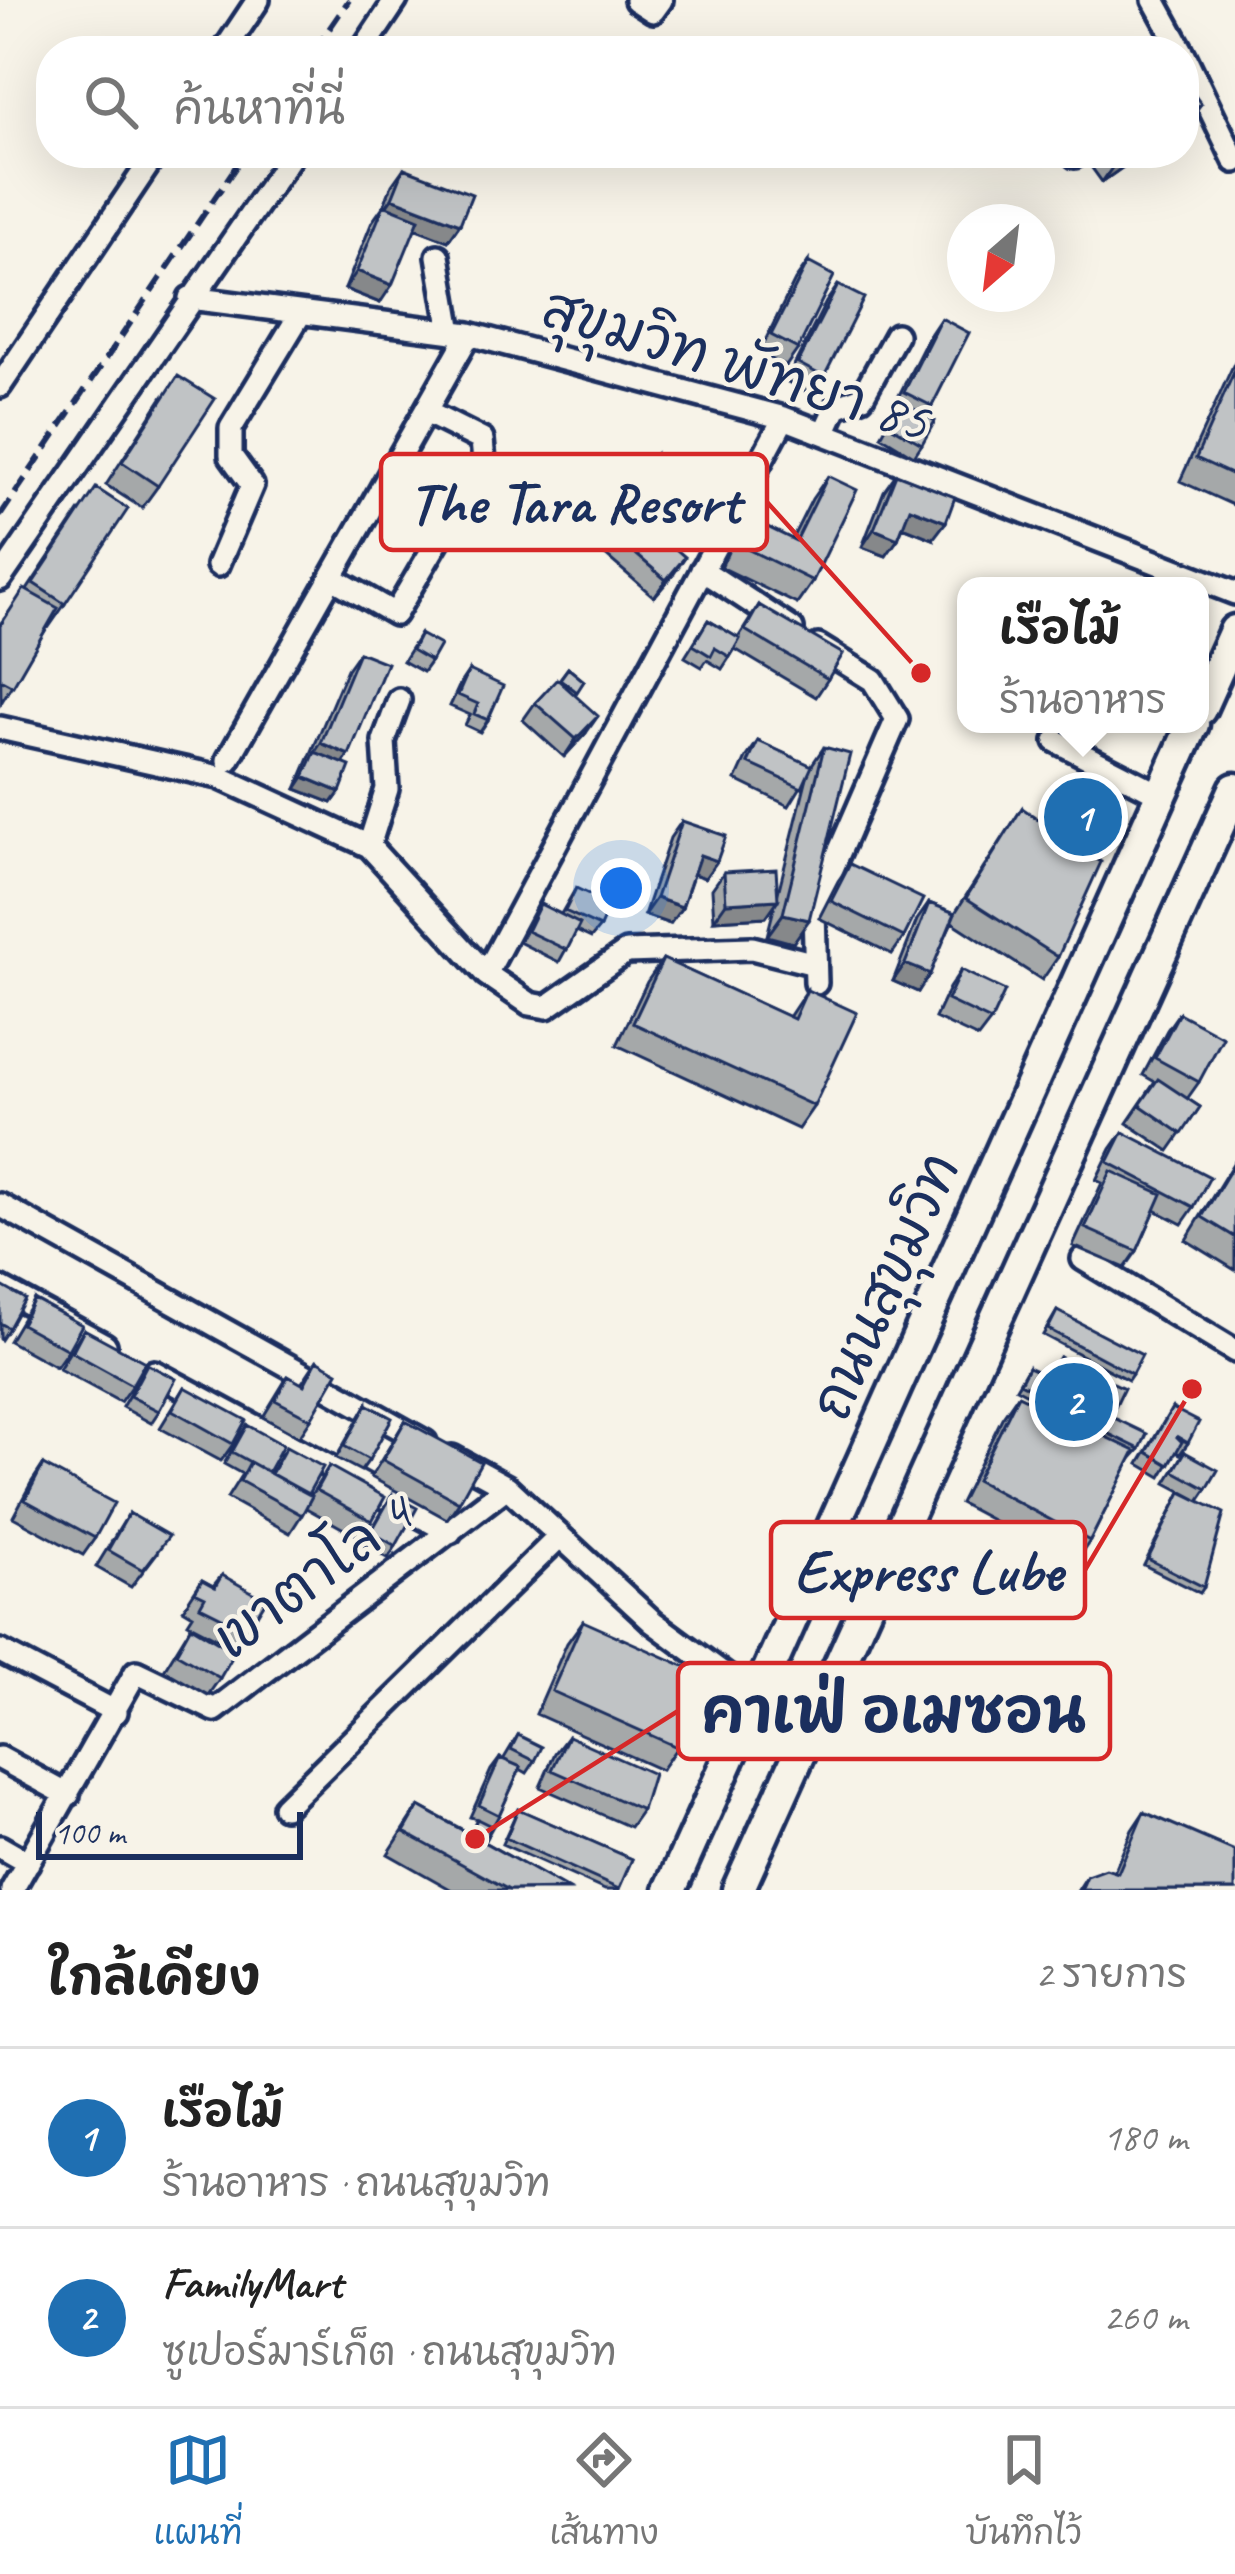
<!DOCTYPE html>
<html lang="th">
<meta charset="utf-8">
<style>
body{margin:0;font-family:Caveat,"Playpen Sans Thai",sans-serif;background:#f6f6f6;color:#222}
.compass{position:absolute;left:947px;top:204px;width:108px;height:108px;border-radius:50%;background:#fff;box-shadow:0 12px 48px #0002;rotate:208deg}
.scale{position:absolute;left:36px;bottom:30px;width:267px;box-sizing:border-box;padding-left:12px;border:6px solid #1b2f5e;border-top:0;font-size:33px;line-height:42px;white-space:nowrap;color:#1b2f5e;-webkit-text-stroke:9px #f7f3e8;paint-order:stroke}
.you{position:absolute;left:621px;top:888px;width:42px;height:42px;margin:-30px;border:9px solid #fff;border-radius:50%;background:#1a73e8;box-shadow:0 0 0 18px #1a73e833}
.badge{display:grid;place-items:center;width:78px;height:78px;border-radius:50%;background:#1f6fb2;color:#fff;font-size:39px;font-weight:700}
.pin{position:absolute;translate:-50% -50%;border:6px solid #fff;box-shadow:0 3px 12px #0006}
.popup{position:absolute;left:957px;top:577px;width:252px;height:156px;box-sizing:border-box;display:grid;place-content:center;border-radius:24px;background:#fff;filter:drop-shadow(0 3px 9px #0005);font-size:39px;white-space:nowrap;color:#767676}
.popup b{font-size:45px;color:#222}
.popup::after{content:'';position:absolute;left:50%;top:100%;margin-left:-24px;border:24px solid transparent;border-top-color:#fff}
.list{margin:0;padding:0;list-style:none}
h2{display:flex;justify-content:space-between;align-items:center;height:156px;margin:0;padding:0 48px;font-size:51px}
h2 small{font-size:39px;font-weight:400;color:#767676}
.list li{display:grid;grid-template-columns:78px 1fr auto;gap:36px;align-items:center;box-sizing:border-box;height:180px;padding:0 48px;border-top:3px solid #e0e0e0}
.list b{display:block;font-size:45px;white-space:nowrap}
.list p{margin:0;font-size:39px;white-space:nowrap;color:#767676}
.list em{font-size:39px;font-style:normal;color:#767676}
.icon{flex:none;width:66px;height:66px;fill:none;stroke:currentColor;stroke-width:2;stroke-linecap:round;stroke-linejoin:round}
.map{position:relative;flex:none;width:1235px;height:1890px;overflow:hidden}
.search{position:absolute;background:#fff;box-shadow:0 12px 48px #0002;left:36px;right:36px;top:36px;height:132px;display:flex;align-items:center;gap:30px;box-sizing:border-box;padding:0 42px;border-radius:48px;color:#767676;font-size:45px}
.sheet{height:516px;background:#fff}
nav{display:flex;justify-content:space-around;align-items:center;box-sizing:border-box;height:168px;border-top:3px solid #e0e0e0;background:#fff;font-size:33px;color:#767676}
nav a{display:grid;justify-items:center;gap:6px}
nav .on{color:#1f6fb2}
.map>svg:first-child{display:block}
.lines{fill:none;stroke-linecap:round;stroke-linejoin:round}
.minor-casing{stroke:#1b2f5e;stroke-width:30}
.highway-casing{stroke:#1b2f5e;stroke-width:39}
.minor{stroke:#f7f3e8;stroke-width:21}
.highway{stroke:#f7f3e8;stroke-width:30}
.rail{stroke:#1b2f5e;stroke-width:6;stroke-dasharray:18 9;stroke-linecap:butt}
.wall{fill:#a5a8a9;stroke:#1b2f5e;stroke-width:3}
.shaded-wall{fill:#86888a;stroke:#1b2f5e;stroke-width:3}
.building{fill:#c0c3c5;stroke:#1b2f5e;stroke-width:3}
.labels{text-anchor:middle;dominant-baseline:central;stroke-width:9;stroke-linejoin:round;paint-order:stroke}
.street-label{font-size:57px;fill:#1b2f5e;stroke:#f7f3e8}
.leader{fill:none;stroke:#d62828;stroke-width:4.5}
.callout-dot{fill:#d62828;stroke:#f7f3e8;stroke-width:4.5}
.callout{fill:#f7f3e8;stroke:#d62828;stroke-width:4.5}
.callout-label{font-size:60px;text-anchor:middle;font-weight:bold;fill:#1b2f5e}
</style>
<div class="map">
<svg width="1235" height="1890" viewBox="0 0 1235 1890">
<rect width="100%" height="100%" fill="#f7f3e8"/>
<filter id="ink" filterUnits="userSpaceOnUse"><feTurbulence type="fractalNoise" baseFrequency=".00833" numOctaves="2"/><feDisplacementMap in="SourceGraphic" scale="24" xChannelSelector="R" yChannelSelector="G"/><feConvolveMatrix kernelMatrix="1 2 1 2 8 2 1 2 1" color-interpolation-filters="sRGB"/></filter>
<g filter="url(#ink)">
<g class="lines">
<defs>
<path id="minor" d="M636,0L653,11L661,0
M1154,0L1182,51
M224,51L258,0
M362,51L396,0
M1184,55L1235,161
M1075,156L1079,153
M438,256L451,332
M190,298L469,334L784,418L1235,593
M0,386L156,153
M784,418L486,974L530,1004L547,1007L626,952L752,948L815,964
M824,433L836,407L862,397L896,335
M218,565L252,485L231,456V428L299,316
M702,570L792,629
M0,579L293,153
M334,579L395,614L484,462L482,440L426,412
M0,728L219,777L369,846L486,974
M1056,741L1161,795
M228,760L469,334
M369,846L387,789L384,741L399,700
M816,983L814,910L897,719L873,680L818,646
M0,1205L425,1442
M1083,1259L1235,1351
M0,1288L105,1345
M154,1372L450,1532
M452,1457L507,1487L653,1622L756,1698
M0,1651L116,1712
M0,1758L68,1795
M284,1807L559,1537
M0,1847L28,1863
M12,1890L136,1672L215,1710L507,1487"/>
<path id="highway" d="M1200,709L1235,631
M670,1890L1193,724
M738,1890L1235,789"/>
</defs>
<!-- minor casing -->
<use href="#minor" class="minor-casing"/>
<!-- highway casing -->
<use href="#highway" class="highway-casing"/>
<!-- minor -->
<use href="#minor" class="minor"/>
<!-- highway -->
<use href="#highway" class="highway"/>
<!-- rail -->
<path class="rail" d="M314,51L349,0
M0,516L245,153"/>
</g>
<!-- wall -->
<path class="wall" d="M1087,153H1143L1102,182L1084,157Z
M404,168L460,224L448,241L415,228L380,303L345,289L372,222L384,205L392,185Z
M808,262L798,349L786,366L759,353L795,280Z
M838,285L824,377L811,394L786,381L826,302Z
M941,318L932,406L925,415L922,444L914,456L881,436L895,411L892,409L929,336Z
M1235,361V506L1180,481Z
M162,398L158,486L142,508L106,485Z
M655,455V517L649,526L673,575L654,597L597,548L620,518L643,472Z
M896,474L933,539L903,527L898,539L886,556L862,547L884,491Z
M828,476L813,581L797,604L721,567L733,541L749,518L792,539L812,499Z
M80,510L65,604L49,627L48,626L1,703L0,624L27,590Z
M759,605L828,679L816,697L735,649L722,669L707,660L702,667L685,657L708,620L738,638Z
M420,634L431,661L423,672L403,661Z
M359,652L340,792L332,803L296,789L347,669Z
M568,668L584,681L574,695L586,733L564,757L523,720L535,703L559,680Z
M469,670L488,720L480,732L465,725L470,715L450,706L461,682Z
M758,741L811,766L824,747L793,943L767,936L775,904L766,917L714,920L712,889L724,872L778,893L807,777L789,806L736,780L746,758Z
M1022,808L1058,957L1042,980L952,922L918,992L893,981L917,920L929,903L955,913Z
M682,821L717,861L705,878L693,874L682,907L670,924L644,915L670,838Z
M850,864L904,937L892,954L819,918L838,881Z
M576,888L600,927L591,938L576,931L559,962L519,942L540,904L561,914Z
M663,959L789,1017L807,990L814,1106L798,1129L617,1045L647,982Z
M961,970L991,1021L978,1038L935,1018L949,988Z
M1179,1013L1199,1082L1187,1099L1200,1107L1169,1151L1127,1123L1155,1082L1143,1075L1167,1030Z
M1123,1132L1194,1207L1182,1224L1155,1210L1137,1251L1125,1268L1073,1246L1102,1183L1096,1180L1111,1149Z
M1235,1160V1270L1186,1240Z
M0,1285L9,1328L1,1340L0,1339Z
M34,1299L68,1350L56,1367L9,1341Z
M1057,1311L1132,1374L1128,1380L1043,1335Z
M84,1329L132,1385L120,1402L59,1369Z
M1059,1357L1112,1413L1100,1430L1036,1398L1047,1374Z
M317,1360L311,1419L299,1437L263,1417L288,1376L301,1384Z
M147,1364L159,1411L151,1423L122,1407Z
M1028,1367L1037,1391L1033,1397L1016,1388Z
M185,1387L233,1444L221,1461L160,1428Z
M1018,1395L1099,1434L1110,1416L1140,1449L1130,1460L1090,1541L1074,1564L960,1503L1002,1418Z
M367,1404L369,1460L361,1471L336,1458Z
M1172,1408L1188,1443L1180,1454L1176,1452L1161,1477L1139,1464Z
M405,1421L459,1502L447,1519L371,1477Z
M247,1425L268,1472L270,1473L286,1447L311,1495L329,1466L372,1521L360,1538L306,1508L290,1533L227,1498L242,1474L224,1464Z
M1185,1452L1207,1489L1199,1501L1204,1587L1200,1593L1144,1565L1181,1492L1196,1499L1166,1483Z
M43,1465L95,1538L83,1555L13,1517L31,1483Z
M392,1495L396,1546L388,1558L363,1544Z
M129,1513L157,1553L131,1587L96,1567Z
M222,1575L248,1630L236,1648L188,1623L193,1615L183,1609L202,1580L213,1586Z
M583,1621L677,1747L661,1770L536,1714L567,1643Z
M191,1626L220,1678L208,1695L164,1670Z
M518,1735L535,1761L527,1773L520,1769L499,1815L484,1842L568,1890H452L388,1854L419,1806L469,1833L477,1819L470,1817L491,1770L500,1758L503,1760Z
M568,1736L642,1810L630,1827L540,1787L555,1753Z
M518,1809L632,1859L618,1890H605L502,1844Z
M1144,1812L1235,1890H1078L1087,1876L1114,1872L1132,1830Z"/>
<!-- shaded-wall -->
<path class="shaded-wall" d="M1201,104L1189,121L1184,124V115Z
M1131,153H1143L1102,182L1114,165Z
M392,198L460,224L448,241L380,215Z
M357,271L392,285L380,303L345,289Z
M910,508L946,522L933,539L898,525Z
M874,529L898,539L886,556L862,547Z
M685,557L673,575L654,597L666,580Z
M598,716L586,733L564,757L576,739Z
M321,743L349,755L337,772L315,752Z
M304,777L340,792L332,803L296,789Z
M700,855L717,861L705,878L688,872Z
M656,898L682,907L670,924L644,915Z
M778,900L766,917L714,920L726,903Z
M783,914L809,920L793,943L767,936Z
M905,964L930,974L918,992L893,981Z"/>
<!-- building -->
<path class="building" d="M1156,43L1162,51H1145Z
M1184,80L1201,104L1184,115Z
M1106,153H1131L1114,165Z
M404,168L472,194L460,224L392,198Z
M384,205L419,219L392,285L357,271Z
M808,262L834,276L798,349L771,335Z
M838,285L864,298L824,377L798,363Z
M941,318L969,333L932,406L904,392Z
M1235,370V476L1196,458Z
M178,376L215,399L158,486L122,462Z
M902,402L935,421L922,444L889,425Z
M655,455L679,467L655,517L630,506Z
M896,474L955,497L946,522L910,508L898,539L874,529Z
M828,476L857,490L813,581L737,544L749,518L796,541Z
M96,488L128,509L65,604L33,583Z
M629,508L685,557L666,580L609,531Z
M24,589L58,608L13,686L0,679V626Z
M759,605L843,654L828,679L745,630Z
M708,620L740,639L730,657L715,648L711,656L693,645Z
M420,634L440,645L431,661L412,650Z
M359,652L387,663L349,755L321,743Z
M568,668L584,681L577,692L560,679Z
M469,670L503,686L488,720L474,714L478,704L458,695Z
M557,679L598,716L576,739L535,703Z
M758,741L812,766L802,788L748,763Z
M824,747L850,754L809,920L783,914Z
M315,752L350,766L340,792L304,777Z
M1022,808L1101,862L1058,957L966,898Z
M682,821L726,836L717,861L700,855L682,907L656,898Z
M850,864L923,899L904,937L831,901Z
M776,869L778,900L726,903L724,872Z
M576,888L610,904L600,927L565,911Z
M929,903L955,913L930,974L905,964Z
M540,904L580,924L567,950L527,931Z
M663,959L794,1019L807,990L857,1013L814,1106L633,1023Z
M961,970L1005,991L991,1021L947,1000Z
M1179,1013L1223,1037L1199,1082L1155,1058Z
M1158,1079L1200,1107L1182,1134L1140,1105Z
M1123,1132L1210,1177L1194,1207L1108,1162Z
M1235,1162V1237L1202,1217Z
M1111,1171L1162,1194L1137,1251L1085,1228Z
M0,1285L25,1299L9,1328L0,1323Z
M34,1299L82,1325L68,1350L21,1324Z
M1057,1311L1142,1355L1132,1374L1048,1329Z
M84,1329L145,1362L132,1385L72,1352Z
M1059,1357L1124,1388L1112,1413L1048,1381Z
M317,1360L338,1372L311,1419L275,1400L288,1376L304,1385Z
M147,1364L176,1379L159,1411L130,1396Z
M1028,1367L1045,1375L1037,1391L1020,1383Z
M185,1387L246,1420L233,1444L172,1410Z
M1018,1395L1135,1451L1090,1541L976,1480Z
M367,1404L392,1418L369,1460L344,1446Z
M1172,1408L1199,1422L1188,1443L1176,1436L1182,1442L1169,1465L1147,1452Z
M1110,1416L1147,1434L1140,1449L1103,1431Z
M405,1421L481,1462L459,1502L383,1460Z
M247,1425L283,1445L268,1472L232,1452Z
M286,1447L323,1467L308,1494L271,1474Z
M1185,1452L1218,1470L1207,1489L1174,1471Z
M250,1462L312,1496L302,1515L240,1481Z
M43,1465L114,1503L95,1538L25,1500Z
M329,1466L385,1497L372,1521L316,1490Z
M1181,1492L1224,1513L1204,1587L1148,1559Z
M392,1495L417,1508L396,1546L371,1532Z
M129,1513L169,1536L143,1570L108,1550Z
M222,1575L266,1600L248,1630L200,1606L205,1597L195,1592L202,1580L215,1587Z
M583,1621L709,1677L677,1747L552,1691Z
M191,1626L235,1652L220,1678L176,1653Z
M518,1735L542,1747L535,1761L511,1749Z
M568,1736L653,1774L642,1810L552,1770Z
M500,1758L521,1767L499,1815L479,1805Z
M419,1806L568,1889L509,1890L404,1832Z
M518,1809L632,1859L619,1889L506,1838Z
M1144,1812L1235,1851V1890H1081L1087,1876L1106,1869L1118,1873Z
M477,1819L491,1826L484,1842L470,1834Z"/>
</g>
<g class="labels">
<!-- street labels -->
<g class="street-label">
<text transform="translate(736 364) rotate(17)">สุขุมวิท พัทยา 85</text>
<text transform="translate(885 1286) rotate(-66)">ถนนสุขุมวิท</text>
<text transform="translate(312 1576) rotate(-37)">เขาตาโล 4</text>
</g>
</g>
<!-- callouts -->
<path class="leader" d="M921 673L767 502M1192 1389L1085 1570M475 1839L678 1711"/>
<g class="callout-dot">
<circle cx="921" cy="673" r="12"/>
<circle cx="1192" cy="1389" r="12"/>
<circle cx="475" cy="1839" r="12"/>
</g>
<g class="callout">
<rect x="381" y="454" width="386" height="96" rx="12"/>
<rect x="771" y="1522" width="314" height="96" rx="12"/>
<rect x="678" y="1663" width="432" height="96" rx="12"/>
</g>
<g class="callout-label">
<text x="574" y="523">The Tara Resort</text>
<text x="928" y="1591">Express Lube</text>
<text x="894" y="1732">คาเฟ่ อเมซอน</text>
</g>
</svg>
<svg class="compass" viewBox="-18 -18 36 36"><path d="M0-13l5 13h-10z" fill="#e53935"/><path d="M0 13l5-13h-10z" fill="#767676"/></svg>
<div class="scale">100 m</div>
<div class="you"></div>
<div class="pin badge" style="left:1083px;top:817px">1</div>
<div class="popup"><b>เรือไม้</b>ร้านอาหาร</div>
<div class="pin badge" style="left:1074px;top:1402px">2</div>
<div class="search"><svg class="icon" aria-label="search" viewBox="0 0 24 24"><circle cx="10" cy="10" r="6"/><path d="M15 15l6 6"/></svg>ค้นหาที่นี่</div>
</div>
<section class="sheet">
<h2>ใกล้เคียง<small>2 รายการ</small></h2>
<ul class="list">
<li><span class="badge">1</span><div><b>เรือไม้</b><p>ร้านอาหาร · ถนนสุขุมวิท</p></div><em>180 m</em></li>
<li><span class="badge">2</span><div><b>FamilyMart</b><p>ซูเปอร์มาร์เก็ต · ถนนสุขุมวิท</p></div><em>260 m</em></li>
</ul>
</section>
<nav>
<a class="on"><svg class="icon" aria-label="map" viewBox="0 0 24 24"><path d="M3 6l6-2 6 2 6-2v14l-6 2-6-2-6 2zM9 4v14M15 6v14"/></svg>แผนที่</a>
<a><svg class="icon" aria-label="directions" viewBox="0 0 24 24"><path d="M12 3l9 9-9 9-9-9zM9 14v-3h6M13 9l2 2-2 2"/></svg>เส้นทาง</a>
<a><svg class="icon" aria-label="saved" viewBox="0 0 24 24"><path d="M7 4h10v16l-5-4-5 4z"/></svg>บันทึกไว้</a>
</nav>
